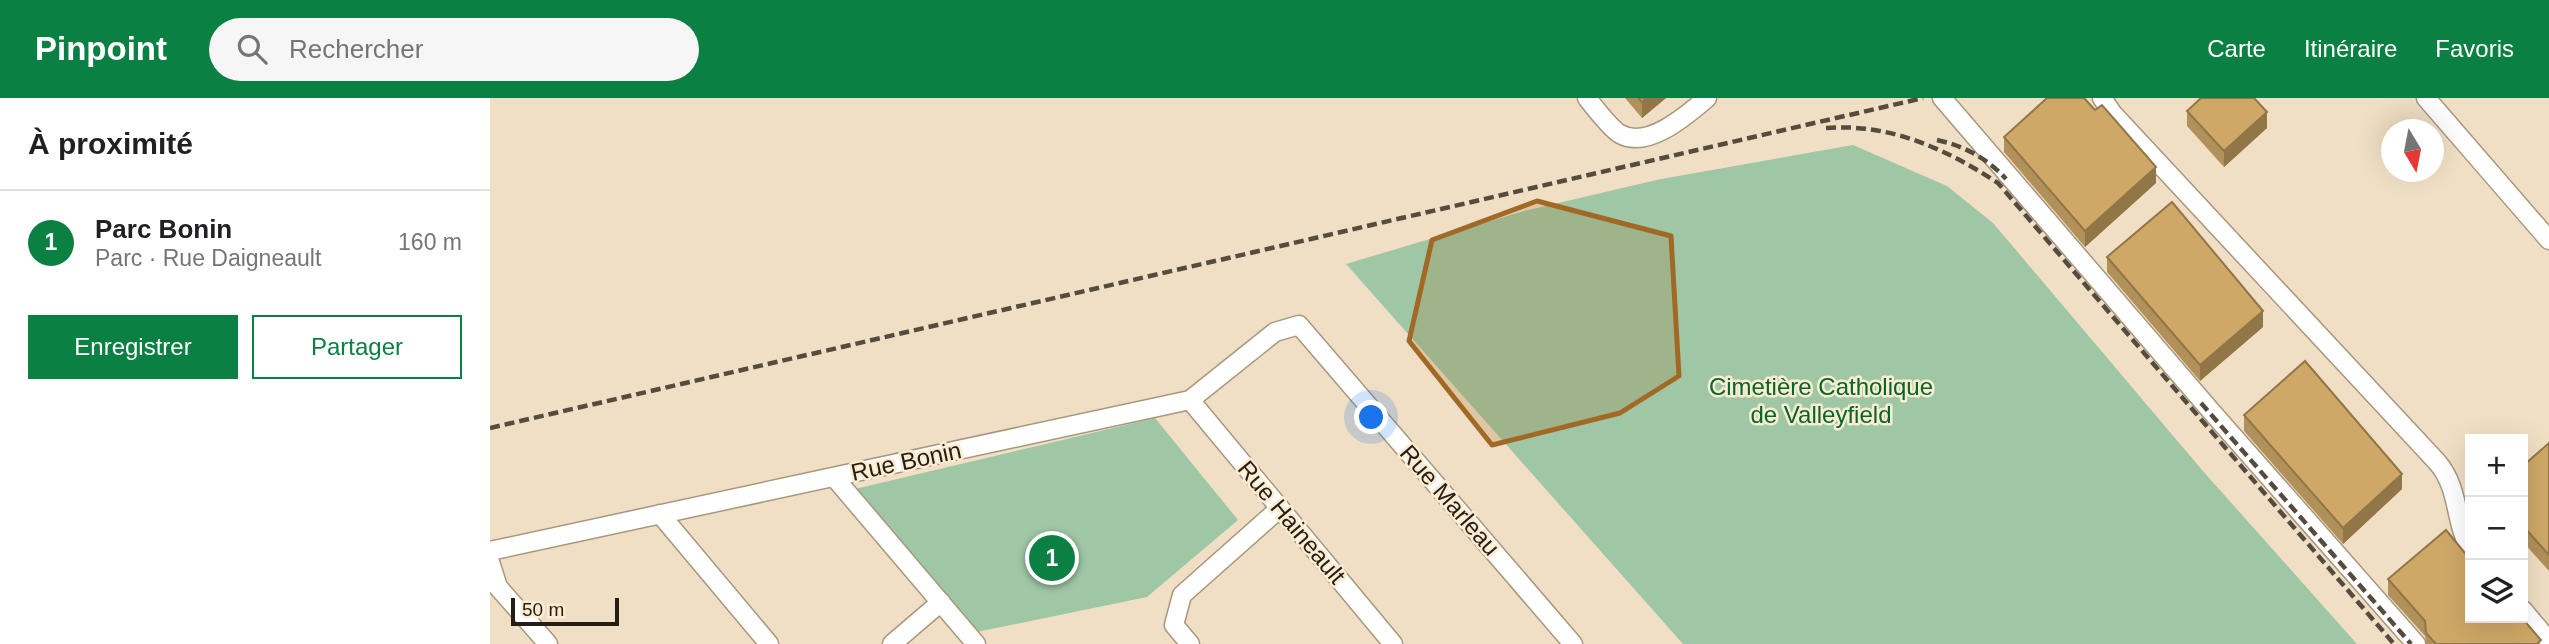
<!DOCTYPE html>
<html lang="fr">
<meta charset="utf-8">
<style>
body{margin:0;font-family:Arial,sans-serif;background:#f6f6f6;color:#202124}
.controls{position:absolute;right:21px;bottom:21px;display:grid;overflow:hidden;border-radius:0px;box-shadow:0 7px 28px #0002}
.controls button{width:63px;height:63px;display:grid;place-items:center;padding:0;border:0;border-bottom:2px solid #e0e0e0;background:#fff;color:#202124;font:35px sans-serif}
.compass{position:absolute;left:1891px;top:21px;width:63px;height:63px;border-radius:50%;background:#fff;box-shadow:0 7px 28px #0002;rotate:170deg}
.scale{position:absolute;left:21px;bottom:18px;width:108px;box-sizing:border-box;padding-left:7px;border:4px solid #251e15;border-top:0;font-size:19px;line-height:24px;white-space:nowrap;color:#251e15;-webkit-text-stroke:5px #fdecd1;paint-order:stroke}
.you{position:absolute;left:882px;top:320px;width:24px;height:24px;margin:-18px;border:5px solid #fff;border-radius:50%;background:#1a73e8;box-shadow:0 0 0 10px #1a73e833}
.badge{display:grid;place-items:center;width:46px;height:46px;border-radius:50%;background:#0b8043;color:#fff;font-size:23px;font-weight:700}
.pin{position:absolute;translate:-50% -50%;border:4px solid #fff;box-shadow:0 2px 7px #0006}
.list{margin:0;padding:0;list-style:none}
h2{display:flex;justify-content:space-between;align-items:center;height:91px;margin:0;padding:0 28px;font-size:30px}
h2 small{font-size:23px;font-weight:400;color:#757577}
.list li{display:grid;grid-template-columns:46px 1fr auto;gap:21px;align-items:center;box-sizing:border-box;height:105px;padding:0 28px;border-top:2px solid #e0e0e0}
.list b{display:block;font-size:26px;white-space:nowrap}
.list p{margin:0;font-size:23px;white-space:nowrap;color:#757577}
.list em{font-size:23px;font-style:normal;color:#757577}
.actions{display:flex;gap:14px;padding:21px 28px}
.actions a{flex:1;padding:16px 0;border:2px solid #0b8043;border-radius:0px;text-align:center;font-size:24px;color:#0b8043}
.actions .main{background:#0b8043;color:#fff}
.icon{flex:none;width:38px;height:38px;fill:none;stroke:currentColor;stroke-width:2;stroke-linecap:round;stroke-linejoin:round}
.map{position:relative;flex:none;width:2059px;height:546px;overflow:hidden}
header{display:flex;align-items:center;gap:42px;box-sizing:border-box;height:98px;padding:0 35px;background:#0b8043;color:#fff}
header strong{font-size:33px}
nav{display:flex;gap:38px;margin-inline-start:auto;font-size:24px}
.search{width:490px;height:63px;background:#f6f6f6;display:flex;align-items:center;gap:18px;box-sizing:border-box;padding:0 24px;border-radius:38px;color:#757577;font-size:26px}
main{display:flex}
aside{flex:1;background:#fff}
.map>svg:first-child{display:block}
.green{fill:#9fc7a6}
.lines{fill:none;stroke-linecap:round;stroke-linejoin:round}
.minor-casing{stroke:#a7977d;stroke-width:21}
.minor{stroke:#fff;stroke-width:18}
.rail{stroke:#554b3e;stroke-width:4.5;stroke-dasharray:10 5;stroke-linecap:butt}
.wall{fill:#b29059}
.shaded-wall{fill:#917648}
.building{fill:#cfa867;stroke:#917648;stroke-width:2}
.marked{fill:#a16925;fill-opacity:0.2;stroke:#a16925;stroke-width:5;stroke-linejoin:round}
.labels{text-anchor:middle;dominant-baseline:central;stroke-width:5;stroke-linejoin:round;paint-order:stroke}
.park-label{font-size:24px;fill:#00662c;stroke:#fdecd1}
.street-label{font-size:24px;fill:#251e15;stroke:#fdecd1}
</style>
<header>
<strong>Pinpoint</strong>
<div class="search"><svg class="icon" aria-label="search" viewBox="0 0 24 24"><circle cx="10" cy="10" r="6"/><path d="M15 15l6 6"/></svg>Rechercher</div>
<nav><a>Carte</a><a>Itinéraire</a><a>Favoris</a></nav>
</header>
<main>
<aside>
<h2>À proximité<small></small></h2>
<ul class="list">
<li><span class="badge">1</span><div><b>Parc Bonin</b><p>Parc · Rue Daigneault</p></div><em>160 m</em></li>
</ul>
<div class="actions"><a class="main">Enregistrer</a><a>Partager</a></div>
</aside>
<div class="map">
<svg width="2059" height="546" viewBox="0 0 2059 546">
<rect width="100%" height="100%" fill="#f0dfc4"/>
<!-- green -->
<path class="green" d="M1363,47L1457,88L1503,125L1712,372L1867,546H1193L856,166L1034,113L1171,81Z
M665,320L748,422L657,499L482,535L365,391Z"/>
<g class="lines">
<defs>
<path id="minor" d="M1097,0C1104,9 1121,31 1130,36C1158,52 1198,16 1217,0
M1452,0L1721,313L1926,546
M1612,0L1623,16L1948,365C1970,392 1964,422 1980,451
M1936,0L2059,142
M700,302L903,546
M344,379L486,546
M170,416L279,546
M0,453L700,302L785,234L809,227L1083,546
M0,464L8,489L58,546
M2033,512L2059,543
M402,546L451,504
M700,546L684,527L692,497L790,410"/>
</defs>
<!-- minor casing -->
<use href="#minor" class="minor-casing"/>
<!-- minor -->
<use href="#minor" class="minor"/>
<!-- rail -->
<path class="rail" d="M1336,30C1400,25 1456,51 1508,85L1904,546
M1447,42C1474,48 1497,60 1516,81
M1711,305L1921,546
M0,330L1433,0"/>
</g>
<!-- wall -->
<path class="wall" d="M1135,0H1176L1152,20Z
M1605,12L1666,85L1595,149L1514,54V39Z
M1697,13L1777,30L1734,69L1697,28Z
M1617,159L1773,229L1710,283L1617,174Z
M1754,317L1912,391L1853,446L1754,333Z
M2059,345V473L2033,444V368Z
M1898,481L2051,546H1936L1935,538L1898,497Z"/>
<!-- shaded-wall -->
<path class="shaded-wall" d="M1157,0H1176L1152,20V4Z
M1777,14V30L1734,69V53Z
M1666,69V85L1595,149V133Z
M1773,213V229L1710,283V267Z
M1912,376V391L1853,446V430Z"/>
<!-- building -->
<path class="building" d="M1148,0H1157L1152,4Z
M1557,0H1594L1605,12L1612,7L1666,69L1595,133L1514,39Z
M1711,0H1764L1777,14L1734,53L1697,13Z
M1682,104L1773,213L1710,267L1617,159Z
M1815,263L1912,376L1853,430L1754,317Z
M2059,345V457L2033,428V368Z
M1956,432L1980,461V520H2032L2051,542L2047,546H1946L1936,535L1935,523L1898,481Z"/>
<!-- marked area -->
<path class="marked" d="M1047,103L1181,138L1189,278L1130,315L1002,347L919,243L942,142Z"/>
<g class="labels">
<!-- park labels -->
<g class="park-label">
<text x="1331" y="288">Cimetière Catholique<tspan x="1331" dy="28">de Valleyfield</tspan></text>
</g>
<!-- street labels -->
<g class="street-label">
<text transform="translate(416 363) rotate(-12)">Rue Bonin</text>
<text transform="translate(960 402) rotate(49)">Rue Marleau</text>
<text transform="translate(802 424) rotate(50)">Rue Haineault</text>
</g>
</g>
</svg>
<div class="controls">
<button>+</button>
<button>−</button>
<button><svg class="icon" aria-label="layers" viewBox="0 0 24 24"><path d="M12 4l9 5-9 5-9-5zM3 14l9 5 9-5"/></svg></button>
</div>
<svg class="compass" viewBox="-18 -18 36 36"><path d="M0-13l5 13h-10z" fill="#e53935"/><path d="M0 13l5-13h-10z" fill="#757577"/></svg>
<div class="scale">50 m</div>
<div class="you"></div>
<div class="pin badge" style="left:562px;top:460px">1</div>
</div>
</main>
